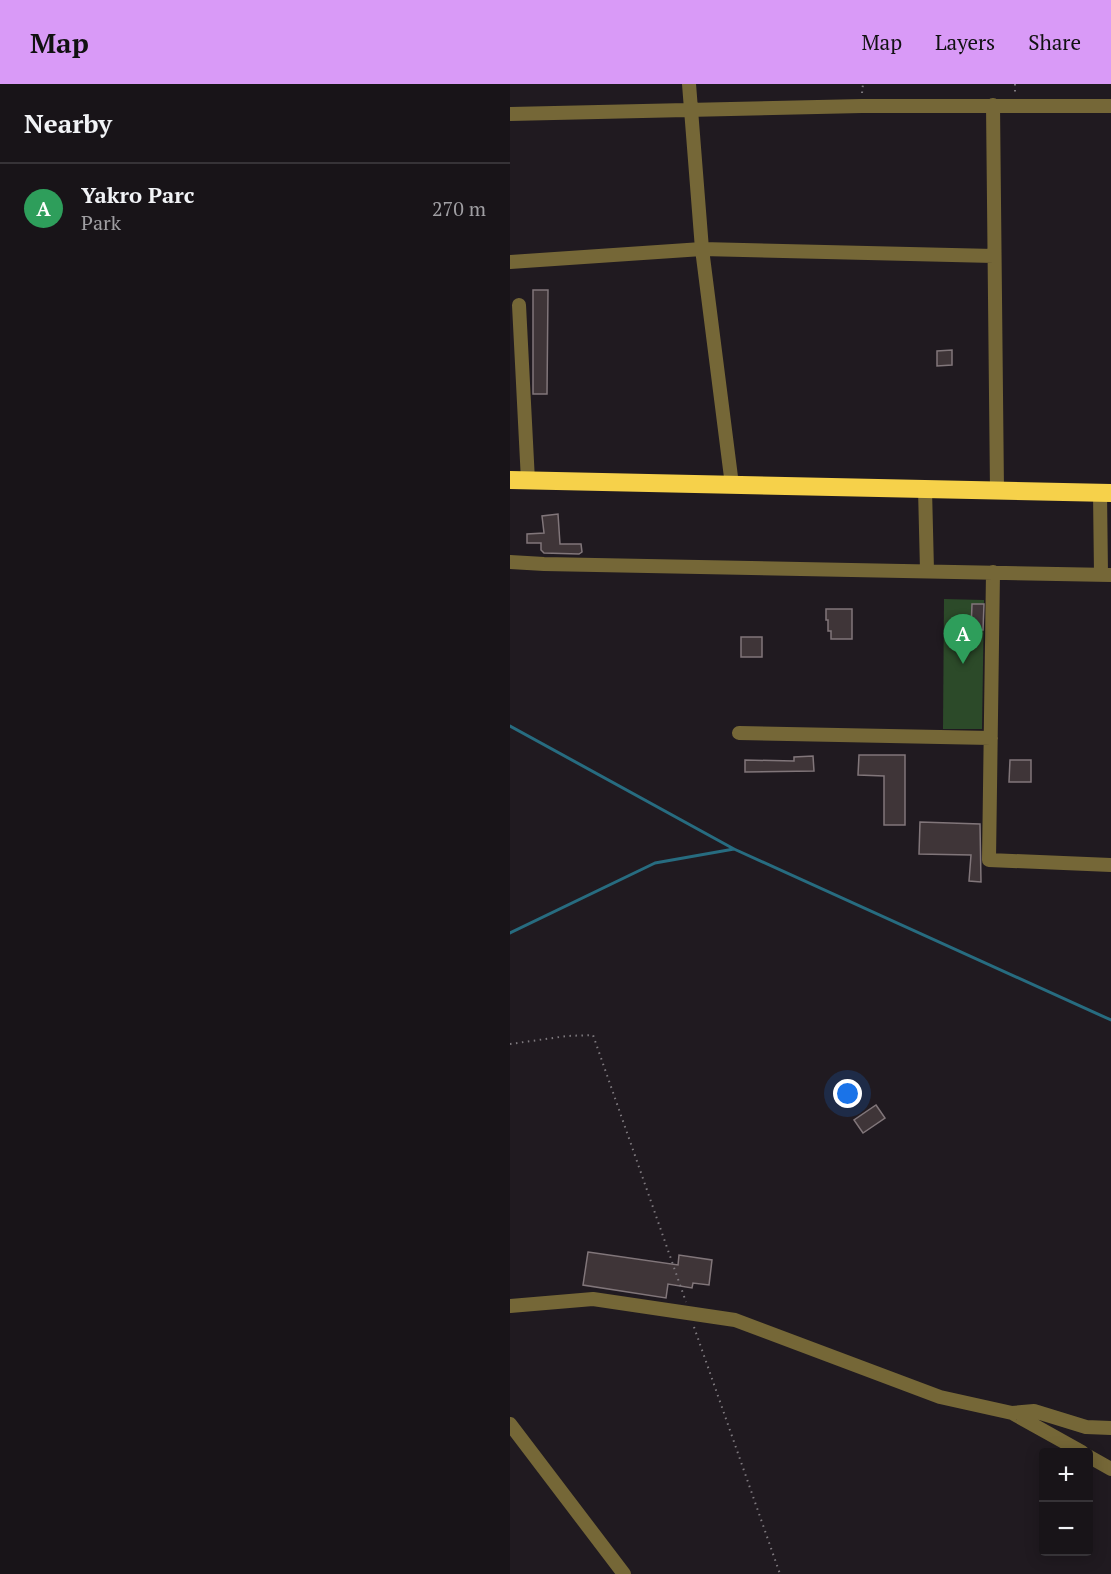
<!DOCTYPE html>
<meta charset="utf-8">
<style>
body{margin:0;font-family:"PT Serif",serif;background:#252125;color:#f1f3f6}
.controls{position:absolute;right:18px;bottom:18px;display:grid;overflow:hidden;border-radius:6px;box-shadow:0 3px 15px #0003}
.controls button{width:54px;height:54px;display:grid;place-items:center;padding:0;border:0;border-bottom:2px solid #363337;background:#181418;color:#f1f3f6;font:30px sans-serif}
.you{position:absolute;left:338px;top:1010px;width:21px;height:21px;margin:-15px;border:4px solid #fff;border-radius:50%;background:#1a73e8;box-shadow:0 0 0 9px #1a73e833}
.badge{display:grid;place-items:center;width:39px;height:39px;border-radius:50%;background:#d99af7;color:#fff;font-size:20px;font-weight:700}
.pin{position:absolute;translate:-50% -50px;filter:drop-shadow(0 2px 3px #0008)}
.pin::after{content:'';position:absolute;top:32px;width:21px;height:18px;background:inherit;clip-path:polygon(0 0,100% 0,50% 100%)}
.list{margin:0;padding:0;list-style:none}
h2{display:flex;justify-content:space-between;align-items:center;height:78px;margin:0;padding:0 24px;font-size:26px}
h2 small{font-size:20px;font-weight:400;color:#9f9ea2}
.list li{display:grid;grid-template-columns:39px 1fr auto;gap:18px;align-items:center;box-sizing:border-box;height:90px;padding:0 24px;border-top:2px solid #363337}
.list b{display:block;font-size:22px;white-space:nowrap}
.list p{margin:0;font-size:20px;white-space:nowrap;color:#9f9ea2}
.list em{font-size:20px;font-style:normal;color:#9f9ea2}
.map{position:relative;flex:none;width:601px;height:1490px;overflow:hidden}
header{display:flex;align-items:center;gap:36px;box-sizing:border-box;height:84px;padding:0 30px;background:#d99af7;color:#111}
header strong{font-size:28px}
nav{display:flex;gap:33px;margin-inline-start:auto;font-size:21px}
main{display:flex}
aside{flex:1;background:#181418}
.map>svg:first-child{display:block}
.green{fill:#2c4a29}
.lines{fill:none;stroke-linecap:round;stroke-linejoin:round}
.stream{stroke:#276c80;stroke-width:3}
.building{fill:#3f3538;stroke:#81767a;stroke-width:1.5}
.path{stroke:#7e797e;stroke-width:2;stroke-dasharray:1.5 4.5;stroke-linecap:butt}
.minor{stroke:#756737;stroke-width:14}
.highway{stroke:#f6d14a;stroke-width:18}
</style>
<header>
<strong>Map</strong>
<nav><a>Map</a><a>Layers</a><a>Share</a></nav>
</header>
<main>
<aside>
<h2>Nearby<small></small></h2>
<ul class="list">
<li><span class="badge" style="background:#2e9e5b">A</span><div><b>Yakro Parc</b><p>Park</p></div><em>270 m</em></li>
</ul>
</aside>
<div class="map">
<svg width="601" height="1490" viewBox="0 0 601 1490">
<rect width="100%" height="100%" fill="#201a20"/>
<!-- green -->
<path class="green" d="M434,515L474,516L472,645H433Z"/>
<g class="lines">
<!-- stream -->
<path class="stream" d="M0,642L224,765L601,936
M0,849L145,779L224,765"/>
</g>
<!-- building -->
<path class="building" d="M23,206H38L37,310H23Z
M442,266V281L427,282V267Z
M48,430L50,460H71L72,468L69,470L34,469L31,466V459H17V450L34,449L32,432Z
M462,520H474L473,546H461Z
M316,525H342V555H321V547H318V536H316Z
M231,553H252V573H231Z
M349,671H395V741H374V692L348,691Z
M303,672L304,687L235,688V676L284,677V673Z
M500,676H521V698H499Z
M410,738L470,740L471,798L459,797L461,771L409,770Z
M366,1021L375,1034L353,1049L344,1036Z
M78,1168L168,1181L169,1171L202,1176L199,1201L183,1199L182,1204L158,1200L156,1214L73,1201Z"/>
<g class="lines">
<!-- path -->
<path class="path" d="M505,0V9
M352,9L353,0
M0,960L57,952L83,951L176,1218
M184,1243L270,1490"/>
<!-- minor -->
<path class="minor" d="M179,0L192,165L222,401
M483,21L487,407
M0,30L352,22H601
M0,178L192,165L484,172
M9,221L18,397
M415,405L417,486
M590,409L591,490
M0,478L34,480L601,491
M483,488L479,776L601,781
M229,649L481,654
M0,1222L83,1215L225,1236L430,1313L502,1329L524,1327L576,1343L601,1344
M502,1329L572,1368
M0,1340L114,1490
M578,1372L601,1385"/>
<!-- highway -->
<path class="highway" d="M0,396L601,409"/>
</g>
</svg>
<div class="controls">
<button>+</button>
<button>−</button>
</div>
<div class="you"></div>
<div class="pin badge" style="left:453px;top:580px;background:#2e9e5b">A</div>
</div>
</main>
